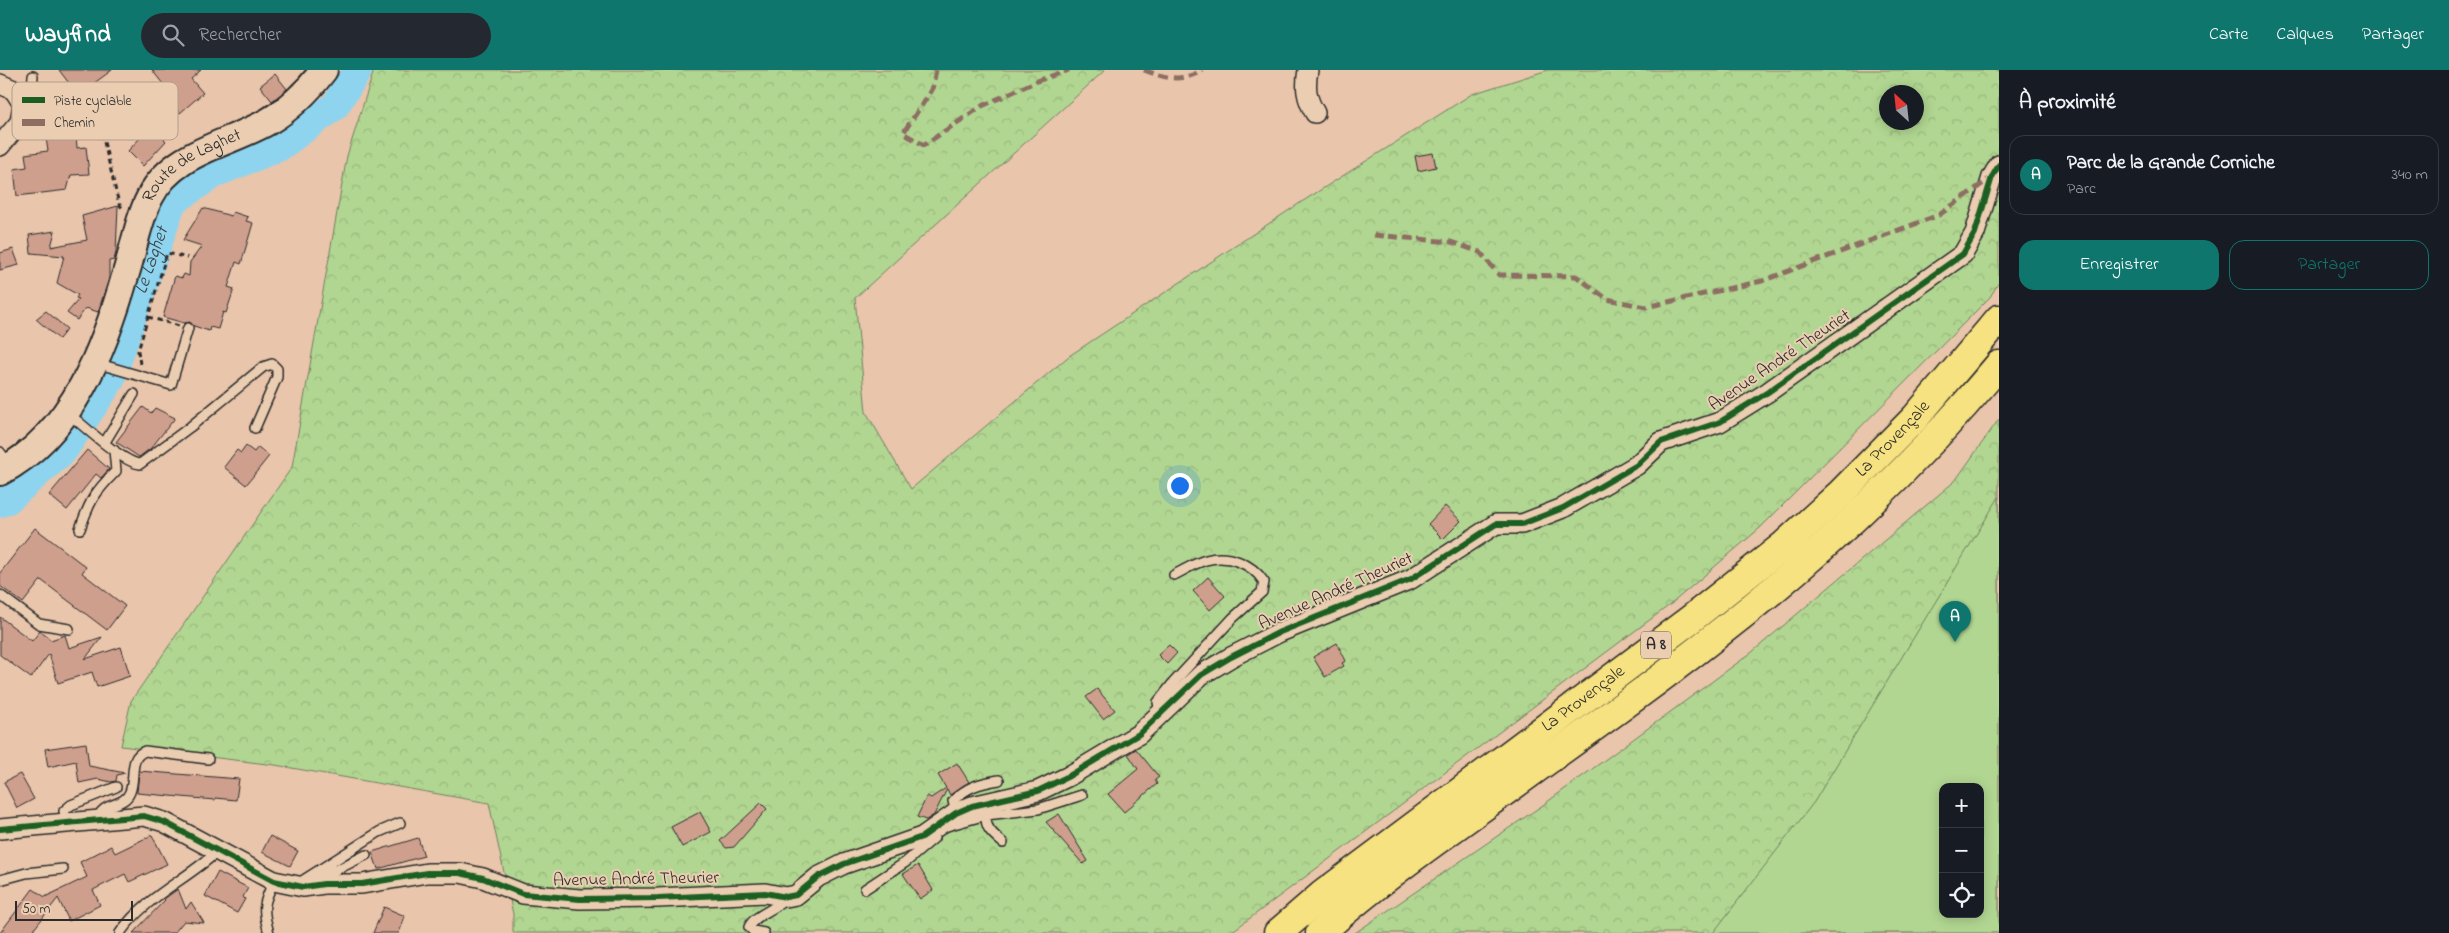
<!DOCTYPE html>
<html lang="fr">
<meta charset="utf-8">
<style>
body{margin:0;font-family:"Indie Flower",sans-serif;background:#242831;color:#f1f3f6}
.controls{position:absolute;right:15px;bottom:15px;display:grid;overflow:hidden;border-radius:10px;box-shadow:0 2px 12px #0003}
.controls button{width:45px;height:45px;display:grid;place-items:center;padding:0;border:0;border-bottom:1px solid #363941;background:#171b24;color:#f1f3f6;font:25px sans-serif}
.compass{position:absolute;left:1879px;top:15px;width:45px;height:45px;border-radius:50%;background:#171b24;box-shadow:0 2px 12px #0003;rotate:333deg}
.scale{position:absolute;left:15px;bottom:12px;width:118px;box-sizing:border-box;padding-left:5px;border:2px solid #2b2b2b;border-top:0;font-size:14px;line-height:18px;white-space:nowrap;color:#2b2b2b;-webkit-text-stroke:4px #ebceb2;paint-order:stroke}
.you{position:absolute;left:1179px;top:415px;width:18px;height:18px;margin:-12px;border:4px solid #fff;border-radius:50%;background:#1a73e8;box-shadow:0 0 0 8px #1a73e833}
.badge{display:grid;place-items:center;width:32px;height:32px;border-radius:50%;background:#0f766e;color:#fff;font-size:16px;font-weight:700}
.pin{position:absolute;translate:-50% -41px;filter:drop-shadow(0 1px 2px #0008)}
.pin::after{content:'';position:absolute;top:26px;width:18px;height:15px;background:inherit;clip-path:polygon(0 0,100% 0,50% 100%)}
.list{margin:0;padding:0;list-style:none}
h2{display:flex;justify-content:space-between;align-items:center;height:65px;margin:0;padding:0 20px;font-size:21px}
h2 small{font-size:16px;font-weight:400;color:#9ea1a6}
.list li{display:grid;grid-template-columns:32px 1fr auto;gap:15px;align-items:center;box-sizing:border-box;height:80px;margin:0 10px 10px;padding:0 10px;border:1px solid #363941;border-radius:15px}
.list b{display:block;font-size:19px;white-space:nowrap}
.list p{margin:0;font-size:16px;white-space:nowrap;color:#9ea1a6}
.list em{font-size:16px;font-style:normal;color:#9ea1a6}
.actions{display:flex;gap:10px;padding:15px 20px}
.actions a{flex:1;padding:11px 0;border:1px solid #0f766e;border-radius:15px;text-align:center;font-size:18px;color:#0f766e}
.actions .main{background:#0f766e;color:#fff}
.icon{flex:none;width:28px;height:28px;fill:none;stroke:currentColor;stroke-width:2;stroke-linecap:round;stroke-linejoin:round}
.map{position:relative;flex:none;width:1999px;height:863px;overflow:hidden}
header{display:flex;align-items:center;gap:30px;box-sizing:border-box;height:70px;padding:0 25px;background:#0f766e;color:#fff}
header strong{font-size:24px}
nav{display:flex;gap:28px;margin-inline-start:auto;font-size:18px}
.search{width:350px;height:45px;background:#242831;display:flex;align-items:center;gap:12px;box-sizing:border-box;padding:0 18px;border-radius:28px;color:#9ea1a6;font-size:19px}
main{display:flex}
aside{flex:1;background:#171b24}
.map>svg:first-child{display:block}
.forest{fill:url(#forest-crowns);stroke:#6e805e;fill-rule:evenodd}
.park{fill:#b1d691;stroke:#6e805e;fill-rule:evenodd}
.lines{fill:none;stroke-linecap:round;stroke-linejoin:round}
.river{stroke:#8ed4ef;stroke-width:29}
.building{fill:#cf9f8e;stroke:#2b2b2b}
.lane-casing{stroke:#2b2b2b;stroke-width:12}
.street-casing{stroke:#2b2b2b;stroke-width:22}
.secondary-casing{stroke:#2b2b2b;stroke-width:30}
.highway-casing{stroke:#2b2b2b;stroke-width:31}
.path{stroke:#2b2b2b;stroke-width:3;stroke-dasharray:5 4;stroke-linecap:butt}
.lane{stroke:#ebceb2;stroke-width:9}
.street{stroke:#ebceb2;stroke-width:19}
.secondary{stroke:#ebceb2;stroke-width:26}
.highway{stroke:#f7e281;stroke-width:28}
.quiet{stroke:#8d6e63;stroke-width:5;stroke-dasharray:10 5;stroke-linecap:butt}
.cycleway-casing{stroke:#ebceb2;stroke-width:9}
.cycleway{stroke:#1b5e20;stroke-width:6}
.labels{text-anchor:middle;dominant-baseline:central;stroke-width:4;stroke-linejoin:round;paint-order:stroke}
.shield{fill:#ebceb2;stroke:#655c54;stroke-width:1}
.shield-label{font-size:16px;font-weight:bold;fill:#2b2b2b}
.street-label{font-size:18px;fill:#2b2b2b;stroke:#ebceb2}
.water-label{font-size:19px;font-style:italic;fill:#3a4448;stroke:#ebceb2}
.key{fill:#ebceb2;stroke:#b19d8a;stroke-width:1}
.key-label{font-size:14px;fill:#2b2b2b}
</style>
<header>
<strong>Wayfind</strong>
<div class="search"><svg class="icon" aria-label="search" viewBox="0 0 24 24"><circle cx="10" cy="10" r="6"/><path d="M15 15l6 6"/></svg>Rechercher</div>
<nav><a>Carte</a><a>Calques</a><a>Partager</a></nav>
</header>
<main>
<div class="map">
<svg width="1999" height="863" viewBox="0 0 1999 863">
<defs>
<pattern id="forest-crowns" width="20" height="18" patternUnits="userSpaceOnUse" patternTransform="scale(1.25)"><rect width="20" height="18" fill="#b1d691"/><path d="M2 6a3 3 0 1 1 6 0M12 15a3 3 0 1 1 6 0" fill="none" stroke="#98b87d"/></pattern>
</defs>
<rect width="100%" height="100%" fill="#e9c5ab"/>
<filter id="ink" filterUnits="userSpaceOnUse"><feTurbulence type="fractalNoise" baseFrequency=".02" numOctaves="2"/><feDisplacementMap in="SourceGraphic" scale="10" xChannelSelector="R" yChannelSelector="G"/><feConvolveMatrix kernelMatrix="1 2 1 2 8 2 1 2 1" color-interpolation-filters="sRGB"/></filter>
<g filter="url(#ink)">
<!-- forest -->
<path class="forest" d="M374,0H1105L855,228L866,342L911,419L1069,286L1300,133L1472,24L1548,0H1999V212L1990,227L1760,458L1671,534L1230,863H513V844L489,733L275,695L121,676L131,631L292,397L347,86ZM1886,22H1916V52H1886Z
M1999,349V863H1355L1543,735L1751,583L1955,411ZM1943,717H1980V844H1943Z"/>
<!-- park -->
<path class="park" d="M1999,427V863H1713L1814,732ZM1943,717H1980V844H1943Z"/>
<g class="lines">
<!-- river -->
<path class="river" id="s1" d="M0,433L7,430L63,381L110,311L172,132L215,103L279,77L335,36L358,0"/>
</g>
<!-- building -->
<path class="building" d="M59,0H112L78,25Z
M152,0H201L191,9L203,23L180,43L170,32L174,28Z
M275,4L287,19L272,31L260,16Z
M151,56L166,71L143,96L128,81Z
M76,64L77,78L86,77L89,104L71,105L67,120L17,126L14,99L27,97L25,84L48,81L46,68Z
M1433,83L1436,97L1418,101L1415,86Z
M118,136L116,182L114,190L109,191V208L98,242L86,238L77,250L67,243L79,229L76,228L78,225L57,213L64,186L31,183L29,165L55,161L51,177L87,170L82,146Z
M203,138L231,146L233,142L248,147L246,151L253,153L241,194L236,192L228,217L234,219L226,243L223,242L218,259L210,257L209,261L194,256L190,252L184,253L163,247L175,206L182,208L184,204L189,206L190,192L202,176L183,170Z
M13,179L19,195L0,200V183Z
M46,241L67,259L59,269L36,249Z
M143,337L151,343L155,338L175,348L151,378L139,387L116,372Z
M246,376L254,382L258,377L269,386L246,415L224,397L237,380L241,383Z
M87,380L109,399L101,408L96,404L67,440L49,425Z
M1445,436L1461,451L1443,469L1428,454Z
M35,458L86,497L82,503L125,536L107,560L41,510L23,533L0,516V503Z
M1208,507L1225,526L1210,540L1193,521Z
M0,547L32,571L40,561L51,570L65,565L69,578L102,567L85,589L121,577L130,606L97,617L92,602L58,613L49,584L31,608L0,585Z
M1337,573L1346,591L1342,593L1344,596L1325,607L1313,587Z
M1169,575L1177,583L1167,594L1158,585Z
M1097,619L1115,640L1103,649L1086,627Z
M86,673L89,696L125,703L117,705L116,711L111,712L98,709L79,713L76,691L48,697L45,679Z
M1136,679L1159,707L1155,710L1157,714L1124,742L1108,724L1138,699L1128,684Z
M957,693L969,712L950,725L947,719L934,745L926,750L917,747L927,726L931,728L946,718L938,705Z
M139,701L239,709L236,730L215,728V730L137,723Z
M20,704L34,729L17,738L4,712Z
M761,733L767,739L734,777L726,778L720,771Z
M700,742L711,762L682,777L671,757Z
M1059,744L1088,791L1083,794L1046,752Z
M152,765L167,794L129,812L125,804L93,820L100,835L69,851L58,828L31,863H0L33,819L45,827L87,807L80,792L111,776L115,783Z
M270,766L298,781L290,796L262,782Z
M418,768L424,786L378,799L372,782Z
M918,795L933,820L920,829L903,804Z
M218,802L248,818L243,827L245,829L237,843L205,826Z
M178,819L186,839L191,832L204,853L184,851L174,863H133L165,830L164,829Z
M384,837L405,846L399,863H373Z"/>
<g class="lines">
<defs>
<path id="lane" d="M19,27L32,18L33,6
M23,34L49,35L78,45
M96,293L171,315L188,258
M68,343C84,356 122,392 140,394L190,357L263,297L272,294L277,299V307L255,358
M105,372L134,324
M0,382L9,394
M80,459C90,430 95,422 116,401L114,380
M0,525L39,554L69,559
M1160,643L1158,632L1173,613L1233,548L1262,522L1264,512C1252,493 1228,484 1206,490C1195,493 1184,500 1174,505
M956,743L953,731C966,717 980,713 999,710
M986,745C985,759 993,764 1003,773
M97,751C102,730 123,739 130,722C136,707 128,687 145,681L208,689
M67,754L64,741L71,735L116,717
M947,756L986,745L1038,739L1082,725
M316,805L330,803L366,785
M0,810L26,803L63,799
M302,811L379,762L400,753
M865,819L906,792L934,768
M120,863C145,827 186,810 218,781
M269,863C262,839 263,833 274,811
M764,863L753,861L749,857C755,844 776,840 786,828"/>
<path id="street" d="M1308,0C1305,17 1306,28 1315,43
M0,14L14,20L23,34L20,52L0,76
M0,759L144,746L164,752L274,811L303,817L324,814H362L427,803H460L483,808L523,824L580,829L658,828L765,823L786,827L796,825L818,807L844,794L922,767L956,743L972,736L1038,721L1069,706L1139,664L1201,605L1231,587L1280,562L1411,509L1496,454H1522L1563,438L1637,395L1661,372L1720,352L1768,322L1963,184L1975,163L1992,107L1999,95"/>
<g id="secondary">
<path id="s2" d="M0,402C73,364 105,277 126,203C134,178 138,150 150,127C173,81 228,75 269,51C291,38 308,21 324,0"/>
</g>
<g id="highway">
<path id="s3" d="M1278,863L1322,825L1691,549L1783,476L1841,423L1915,348L1999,249"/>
<path d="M1320,863C1385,804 1462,753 1533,701C1592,658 1652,616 1709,571C1815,490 1914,397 1999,295"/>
</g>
</defs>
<!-- lane casing -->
<use href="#lane" class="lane-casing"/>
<!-- street casing -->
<use href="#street" class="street-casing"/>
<!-- secondary casing -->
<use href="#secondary" class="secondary-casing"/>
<!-- highway casing -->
<use href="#highway" class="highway-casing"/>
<!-- path -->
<path class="path" d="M87,52L103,68L119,134L124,140
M148,247L179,256
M140,294L138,281L167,183L188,188"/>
<!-- lane -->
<use href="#lane" class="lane"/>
<!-- street -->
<use href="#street" class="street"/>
<!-- secondary -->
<use href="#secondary" class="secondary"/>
<!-- highway -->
<use href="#highway" class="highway"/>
<!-- quiet -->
<path class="quiet" d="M936,0L932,20L903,63L924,75L982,36L1037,11L1069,0
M1144,0C1165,8 1182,13 1202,0
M1374,165L1451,172L1480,182L1499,205L1576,206L1607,229L1646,237L1762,211L1939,145L1992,107"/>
<defs>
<path id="cycleway" d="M0,759L144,746L164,752L274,811L303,817L324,814H362L427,803H460L483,808L523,824L580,829L658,828L765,823L786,827L796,825L818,807L844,794L922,767L956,743L972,736L1038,721L1069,706L1139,664L1201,605L1231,587L1280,562L1411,509L1496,454H1522L1563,438L1637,395L1661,372L1720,352L1768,322L1963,184L1975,163L1992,107L1999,95"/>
</defs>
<!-- cycleway casing -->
<use href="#cycleway" class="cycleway-casing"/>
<!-- cycleway -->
<use href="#cycleway" class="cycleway"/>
</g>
</g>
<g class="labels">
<!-- shield labels -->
<rect class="shield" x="1641" y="561.5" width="30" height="27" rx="4"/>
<g class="shield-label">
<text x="1656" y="575">A 8</text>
</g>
<!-- street labels -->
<g class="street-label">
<text stroke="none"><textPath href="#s2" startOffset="376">Route de Laghet</textPath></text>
<text transform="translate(1780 291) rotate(-34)">Avenue André Theuriet</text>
<text stroke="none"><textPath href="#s3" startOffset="790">La Provençale</textPath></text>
<text transform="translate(1336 522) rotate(-24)">Avenue André Theuriet</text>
<text stroke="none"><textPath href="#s3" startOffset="385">La Provençale</textPath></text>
<text transform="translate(636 810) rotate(-1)">Avenue André Theurier</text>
</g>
<!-- water labels -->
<g class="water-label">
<text stroke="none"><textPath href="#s1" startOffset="294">Le Laghet</textPath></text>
</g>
</g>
<!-- legend -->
<rect x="12" y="12" width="166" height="58" rx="8" class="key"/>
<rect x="22" y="27" width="23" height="6" fill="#1b5e20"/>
<rect x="22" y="49" width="23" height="7" fill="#8d6e63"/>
<g class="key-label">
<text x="54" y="35">Piste cyclable</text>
<text x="54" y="57">Chemin</text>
</g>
</svg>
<div class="controls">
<button>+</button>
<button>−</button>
<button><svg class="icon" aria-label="locate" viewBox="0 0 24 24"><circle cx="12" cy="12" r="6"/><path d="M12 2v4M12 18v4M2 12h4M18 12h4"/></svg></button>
</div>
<svg class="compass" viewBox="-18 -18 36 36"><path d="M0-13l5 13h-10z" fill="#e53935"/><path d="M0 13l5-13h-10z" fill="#9ea1a6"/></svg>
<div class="scale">50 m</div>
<div class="you"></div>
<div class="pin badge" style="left:1955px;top:572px">A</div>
</div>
<aside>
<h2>À proximité<small></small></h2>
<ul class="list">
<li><span class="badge">A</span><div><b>Parc de la Grande Corniche</b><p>Parc</p></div><em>340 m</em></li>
</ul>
<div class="actions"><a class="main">Enregistrer</a><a>Partager</a></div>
</aside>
</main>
